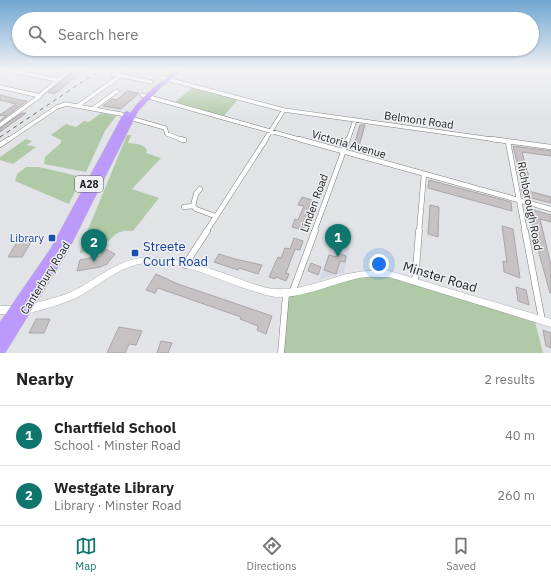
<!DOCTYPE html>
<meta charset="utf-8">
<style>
body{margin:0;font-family:"IBM Plex Sans",sans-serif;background:#f6f6f6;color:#222}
.you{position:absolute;left:379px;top:264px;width:14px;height:14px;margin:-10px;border:3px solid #fff;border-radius:50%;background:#1a73e8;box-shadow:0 0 0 6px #1a73e833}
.badge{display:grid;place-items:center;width:26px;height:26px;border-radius:50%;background:#0f766e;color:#fff;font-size:13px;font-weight:700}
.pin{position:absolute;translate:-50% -33px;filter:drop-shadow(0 1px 2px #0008)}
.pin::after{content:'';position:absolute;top:21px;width:14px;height:12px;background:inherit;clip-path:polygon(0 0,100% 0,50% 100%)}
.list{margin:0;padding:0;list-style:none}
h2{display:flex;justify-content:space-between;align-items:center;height:52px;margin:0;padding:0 16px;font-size:17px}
h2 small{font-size:13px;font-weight:400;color:#767676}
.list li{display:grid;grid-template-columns:26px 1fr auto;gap:12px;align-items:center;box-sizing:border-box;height:60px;padding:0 16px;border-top:1px solid #e0e0e0}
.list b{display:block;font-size:15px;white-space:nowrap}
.list p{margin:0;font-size:13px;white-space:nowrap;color:#767676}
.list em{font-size:13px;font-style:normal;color:#767676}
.icon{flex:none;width:22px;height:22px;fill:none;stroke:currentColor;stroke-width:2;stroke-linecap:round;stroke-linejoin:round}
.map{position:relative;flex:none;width:551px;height:353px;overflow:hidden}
.search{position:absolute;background:#fff;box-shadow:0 1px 3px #0004;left:12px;right:12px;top:12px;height:44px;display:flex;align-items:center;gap:10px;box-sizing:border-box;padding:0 14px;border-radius:22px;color:#767676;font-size:15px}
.sheet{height:172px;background:#fff}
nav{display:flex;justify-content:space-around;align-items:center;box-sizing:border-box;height:56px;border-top:1px solid #e0e0e0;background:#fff;font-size:11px;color:#767676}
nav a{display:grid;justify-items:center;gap:2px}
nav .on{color:#0f766e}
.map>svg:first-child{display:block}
.built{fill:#d4d9e4}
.green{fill:#b0c9a7}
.building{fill:#c6c1c3;stroke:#aaa5a6}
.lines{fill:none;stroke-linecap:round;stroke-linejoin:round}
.minor-far2-casing{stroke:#7c7e82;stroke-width:4.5}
.minor-far1-casing{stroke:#7c7e82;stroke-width:5.5}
.minor-casing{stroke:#7c7e82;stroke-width:7}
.tertiary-casing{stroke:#7c7e82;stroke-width:0.5}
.trunk-casing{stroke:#c1c1c1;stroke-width:1}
.minor-far2{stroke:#fff;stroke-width:3.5}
.minor-far1{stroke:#fff;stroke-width:4.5}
.minor{stroke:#fff;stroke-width:6}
.tertiary{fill:#fff;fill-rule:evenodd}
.trunk{fill:#bb9afc;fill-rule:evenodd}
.rail{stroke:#606063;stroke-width:1;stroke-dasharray:4 4;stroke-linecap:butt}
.transit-dot{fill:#1a4fb4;stroke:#eef0f4;stroke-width:1.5}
.labels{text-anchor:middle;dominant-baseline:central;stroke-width:3;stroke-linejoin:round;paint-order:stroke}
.shield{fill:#eef0f4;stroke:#5e5e61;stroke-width:1}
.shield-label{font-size:10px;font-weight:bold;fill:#202022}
.street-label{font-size:11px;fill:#202022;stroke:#eef0f4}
.transit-label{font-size:11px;fill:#164399;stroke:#eef0f4;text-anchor:end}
.near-transit-label{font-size:13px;fill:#164399;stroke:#eef0f4;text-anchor:start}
.near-street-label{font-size:13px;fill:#202022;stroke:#eef0f4}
</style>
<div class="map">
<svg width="551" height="353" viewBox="0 0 551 353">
<rect width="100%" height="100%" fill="#e1e3e7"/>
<!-- built -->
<path class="built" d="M335,235L351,241L344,273L319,280Z"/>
<!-- green -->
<path class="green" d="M192,88L238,99L224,116L175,102Z
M101,113L116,116L105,131L86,172L44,164L45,157L61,143V140L51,135L66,124L76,127L84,121L89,122Z
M127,135H131L128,143C136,144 142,143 147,150L146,153L161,158L132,189L159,198L133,231C116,230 116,235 104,245C98,250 88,252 80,253L82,244Z
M26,139L32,141L27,145L36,147L13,164L0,160V157Z
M26,167H39L82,177L69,204L15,181L17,174Z
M377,273L534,318L543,353H281L286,294Z"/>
<!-- building -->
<path class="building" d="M76,70H83L61,89L54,94L48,92Z
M127,91L139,93L121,109L103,106L112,99L117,100Z
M0,95L20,100L27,101L0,121L6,116L0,115L16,104L0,100Z
M22,113H26L0,132V128Z
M360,125H365L359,146L354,145Z
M513,146L551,151V156L522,152L529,177L520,175Z
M429,180L511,202L512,211L428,188Z
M521,189L551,197V203L523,196Z
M302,197L312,200L305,216L309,217L303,230L292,227L295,219L298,220L304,206L298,205Z
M430,205L439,207L438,237L428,234Z
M530,209L551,215V222L540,219L551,265V293H550L534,235Z
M502,226L513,229L520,278L504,272L503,261L507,262Z
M294,238L303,241L300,250L295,249L286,273L289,274L286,281L276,277L275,279L269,277L278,257L281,258L285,248L290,249Z
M17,242H31L22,257H8Z
M105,249L115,254L107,264L100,267L77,271L80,260L100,256Z
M337,253L346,256L345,262L340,261L336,274L324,270L329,255L336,257Z
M219,254L235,259L262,265L258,274L239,268L238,270L214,262Z
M311,263L321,267L318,275L308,271Z
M156,274L178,284L272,316L266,334L257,330L258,326L240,319L241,317L158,288L155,293L146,290Z
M516,287L526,290L529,305L518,301Z
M36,319H50L44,333H29Z
M119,327L142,331L136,345L129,344L125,353H107Z
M543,330L551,333V348L546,346Z
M161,341L172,343L168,353H157Z"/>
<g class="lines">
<defs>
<path id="minor-far2" d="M7,70L58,80
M120,70L113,74L151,82
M163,78L284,110L498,140
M0,87L40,96L0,125
M142,95L302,140
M39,96L70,70
M79,105L120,76
M94,108L117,91
M8,140L57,107L66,104L126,115L130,118L165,128L167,134L183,140
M265,140L284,110
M348,140L355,120"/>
<path id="minor-far1" d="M180,139L184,140
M299,139L551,209
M491,139L551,147
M508,142L525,232
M0,145L9,139
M200,189L196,194L193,206L196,209L215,216
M184,207L193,206
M206,232L266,139
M314,232L348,139
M419,232L424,174"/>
<path id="minor" d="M525,231L542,320
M185,265L207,231
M415,282L419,231
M292,293L315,231
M281,353L286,294"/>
<path id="tertiary" d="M146,257C177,258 200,265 229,275C242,280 262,288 275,289C300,291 324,280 347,274C361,271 374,270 389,271L551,319V327L389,277C379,277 369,276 359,278C331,284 305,298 276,297C267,296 256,292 247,289C214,278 180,260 145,263C119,266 100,285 78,297C61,305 44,309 26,314L23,313L22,310L23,307C39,301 55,299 71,292C99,279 113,261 146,257Z
M0,306H16L19,307L20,310L19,313L16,314H0Z"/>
<path id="trunk" d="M177,70H183L161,87L138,111L67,253L5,353H0V322L51,248L124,113L127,111L130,113L126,121C137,99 158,84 177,70Z"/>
</defs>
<!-- minor-far2 casing -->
<use href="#minor-far2" class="minor-far2-casing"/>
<!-- minor-far1 casing -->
<use href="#minor-far1" class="minor-far1-casing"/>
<!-- minor casing -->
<use href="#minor" class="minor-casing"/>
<!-- tertiary casing -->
<use href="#tertiary" class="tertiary-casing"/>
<!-- trunk casing -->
<use href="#trunk" class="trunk-casing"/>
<!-- minor-far2 -->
<use href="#minor-far2" class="minor-far2"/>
<!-- minor-far1 -->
<use href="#minor-far1" class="minor-far1"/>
<!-- minor -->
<use href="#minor" class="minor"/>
<!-- tertiary -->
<use href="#tertiary" class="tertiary"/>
<!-- trunk -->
<use href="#trunk" class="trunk"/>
<!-- rail -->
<path class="rail" d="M0,137L100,70"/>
</g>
<!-- sky -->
<linearGradient id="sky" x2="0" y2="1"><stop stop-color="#6fa6d2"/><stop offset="0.59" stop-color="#f2f2f4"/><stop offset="1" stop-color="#f2f2f4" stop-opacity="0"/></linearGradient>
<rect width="551" height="119" fill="url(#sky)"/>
<!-- markers -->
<g class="transit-dot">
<rect x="48" y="234" width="8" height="8" rx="2"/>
<rect x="131" y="249" width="8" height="8" rx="2"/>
</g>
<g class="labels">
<!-- shield labels -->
<rect class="shield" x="75" y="176" width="28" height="16" rx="3"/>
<g class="shield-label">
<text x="89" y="184">A28</text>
</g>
<!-- street labels -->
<g class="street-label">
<text transform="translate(419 120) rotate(8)">Belmont Road</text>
<text transform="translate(349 144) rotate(16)">Victoria Avenue</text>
<text transform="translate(314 203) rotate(-70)">Linden Road</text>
<text transform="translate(530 206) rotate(79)">Richborough Road</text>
<text transform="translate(45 278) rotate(-58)">Canterbury Road</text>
</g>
<!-- transit labels -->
<g class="transit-label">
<text x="44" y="238">Library</text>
</g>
<!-- near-transit labels -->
<g class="near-transit-label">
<text x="143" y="246">Streete<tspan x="143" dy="15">Court Road</tspan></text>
</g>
<!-- near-street labels -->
<g class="near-street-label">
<text transform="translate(440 277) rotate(17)">Minster Road</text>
</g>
</g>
</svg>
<div class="you"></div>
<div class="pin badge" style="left:338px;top:257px">1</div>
<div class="pin badge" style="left:94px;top:262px">2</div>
<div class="search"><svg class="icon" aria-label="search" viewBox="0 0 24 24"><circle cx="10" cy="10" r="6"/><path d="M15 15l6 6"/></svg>Search here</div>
</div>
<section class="sheet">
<h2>Nearby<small>2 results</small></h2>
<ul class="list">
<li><span class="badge">1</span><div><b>Chartfield School</b><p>School · Minster Road</p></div><em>40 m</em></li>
<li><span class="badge">2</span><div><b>Westgate Library</b><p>Library · Minster Road</p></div><em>260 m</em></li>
</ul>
</section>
<nav>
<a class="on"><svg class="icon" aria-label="map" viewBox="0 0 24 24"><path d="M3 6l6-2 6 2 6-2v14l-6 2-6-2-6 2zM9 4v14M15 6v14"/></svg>Map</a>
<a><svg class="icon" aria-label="directions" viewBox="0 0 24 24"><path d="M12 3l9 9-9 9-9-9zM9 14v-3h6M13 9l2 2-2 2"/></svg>Directions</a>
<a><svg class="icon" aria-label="saved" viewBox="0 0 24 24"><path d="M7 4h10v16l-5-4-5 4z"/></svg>Saved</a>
</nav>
